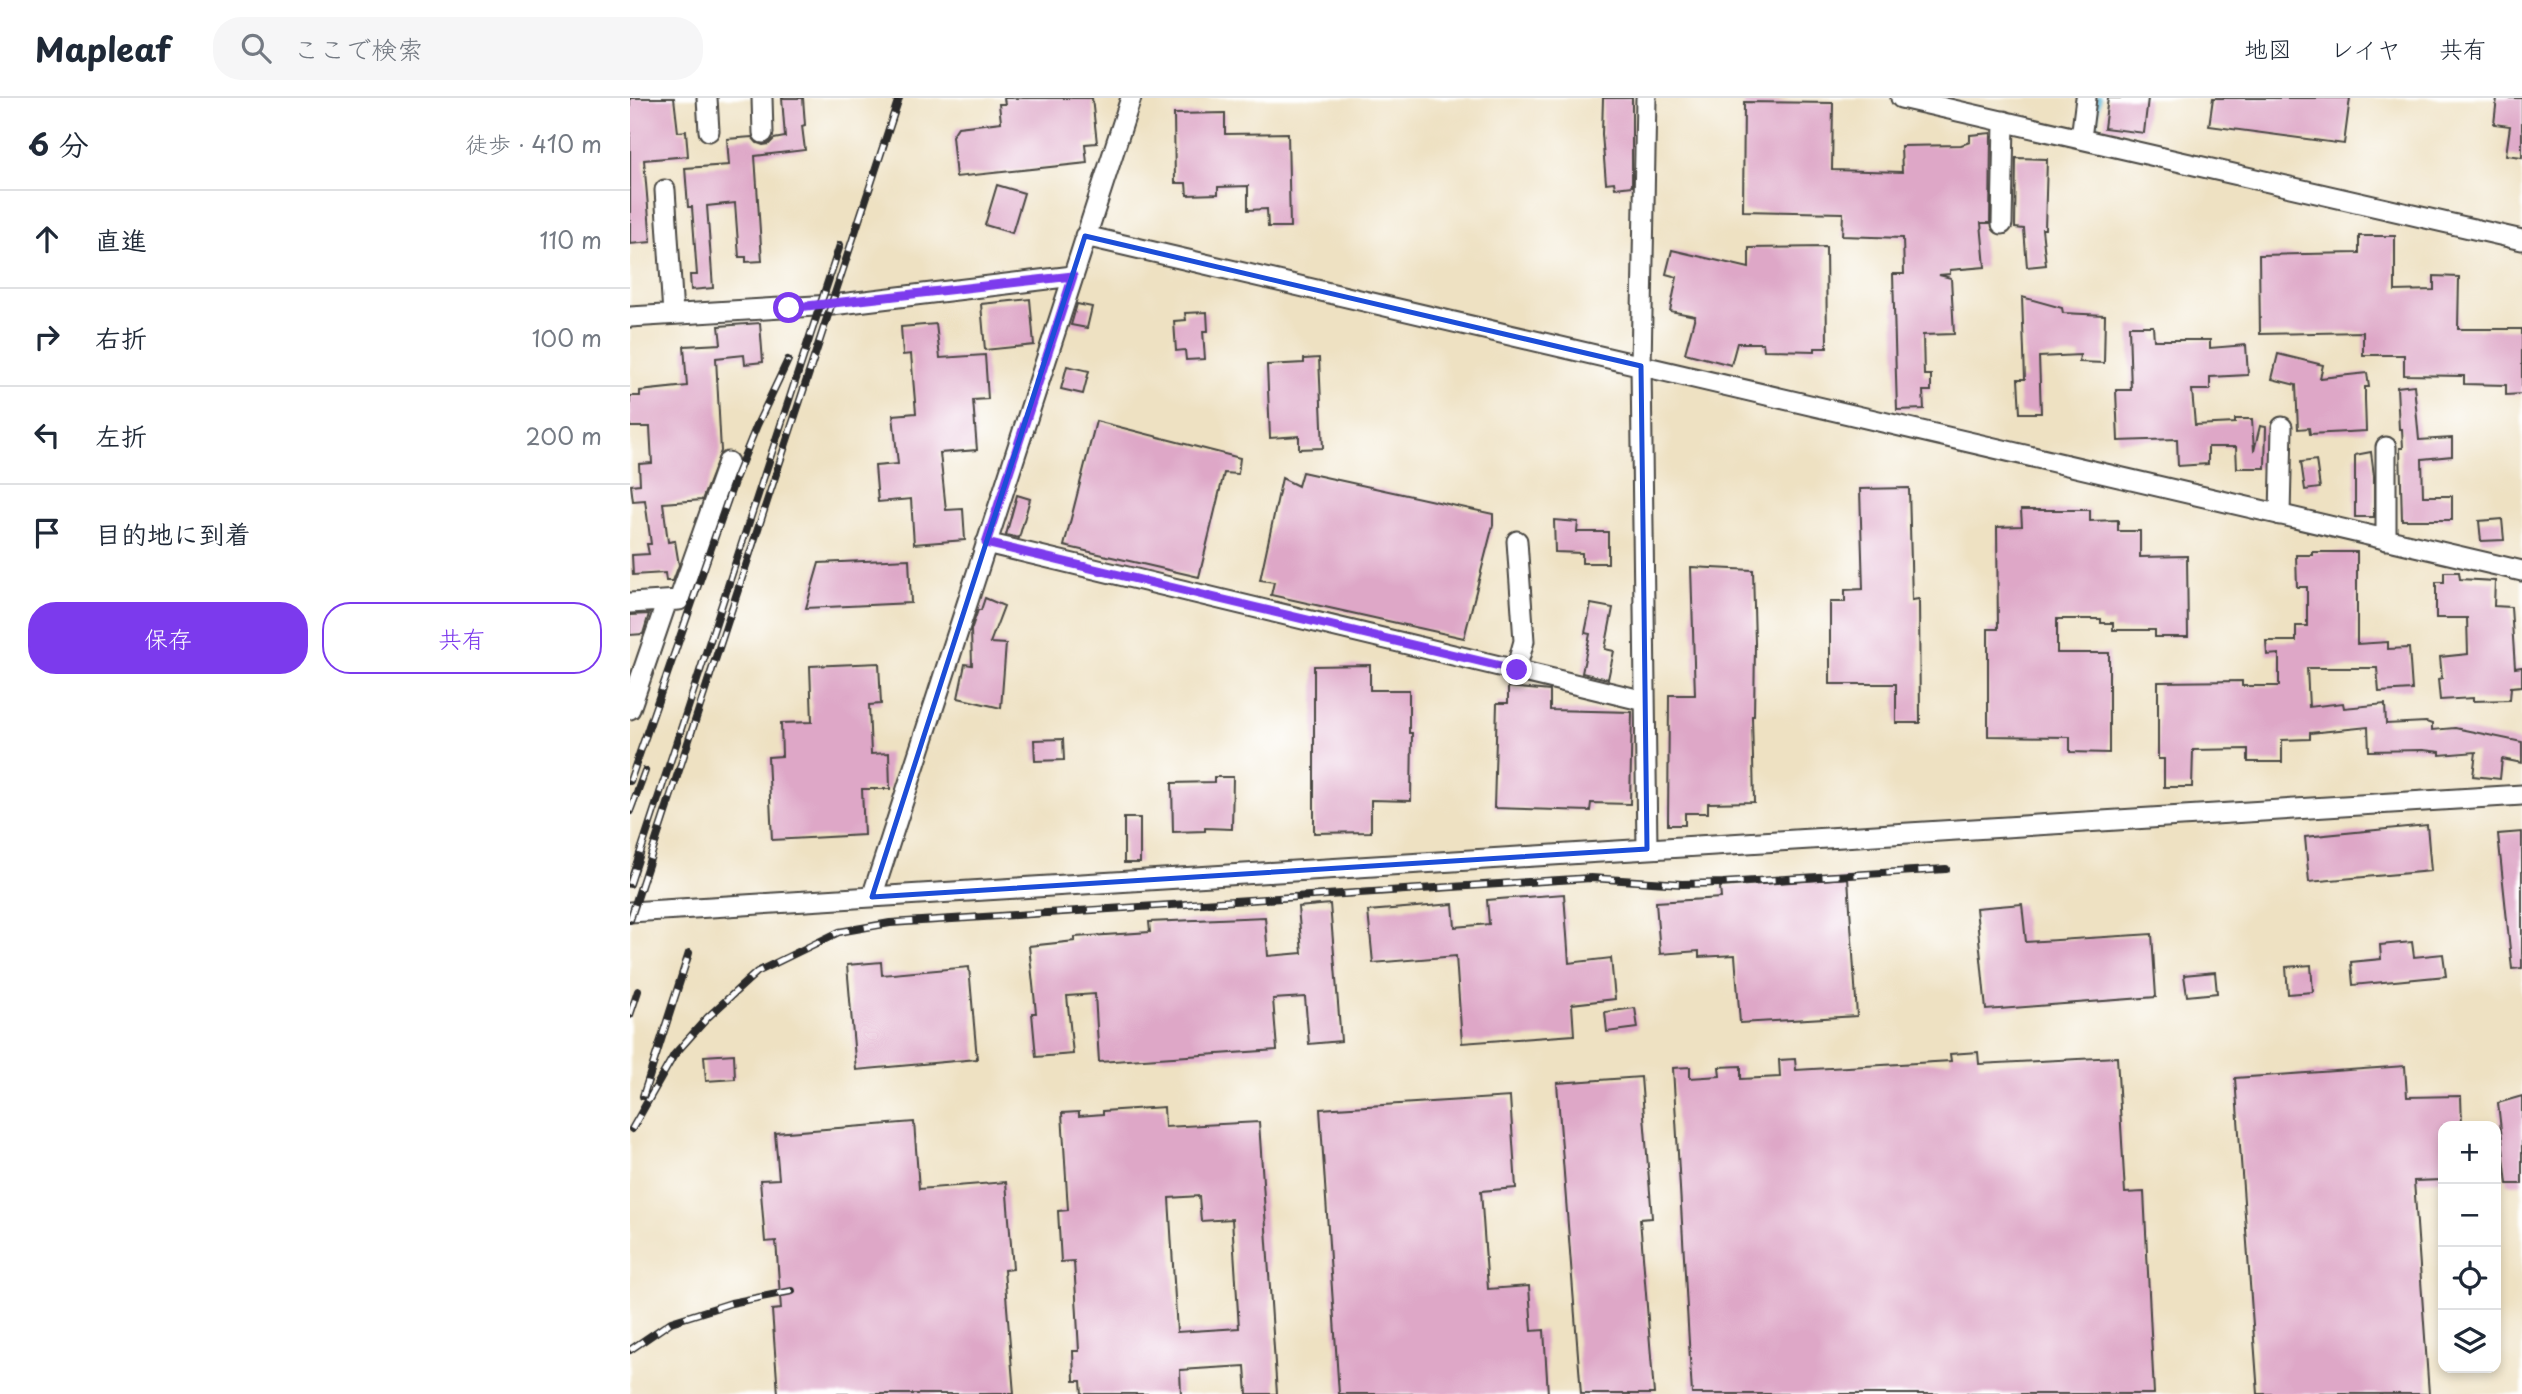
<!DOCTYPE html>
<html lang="ja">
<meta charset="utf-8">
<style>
body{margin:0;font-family:"Playpen Sans","Klee One",sans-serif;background:#f6f6f7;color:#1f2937}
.controls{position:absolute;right:21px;bottom:21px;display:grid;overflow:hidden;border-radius:14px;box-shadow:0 4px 10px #0003}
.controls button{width:63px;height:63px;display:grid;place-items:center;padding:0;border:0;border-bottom:2px solid #e0e1e3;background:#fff;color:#1f2937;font:35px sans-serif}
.stop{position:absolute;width:21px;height:21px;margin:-16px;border:5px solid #7c3aed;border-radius:50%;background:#fff}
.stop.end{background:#7c3aed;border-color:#fff;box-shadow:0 2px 7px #0008}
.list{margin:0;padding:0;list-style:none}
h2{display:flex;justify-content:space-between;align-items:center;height:91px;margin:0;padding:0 28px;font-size:30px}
h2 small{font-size:23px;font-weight:400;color:#747a83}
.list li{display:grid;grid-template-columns:46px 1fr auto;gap:21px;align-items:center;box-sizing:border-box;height:98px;padding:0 28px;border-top:2px solid #e0e1e3}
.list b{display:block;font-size:26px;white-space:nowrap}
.list em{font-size:23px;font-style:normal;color:#747a83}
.actions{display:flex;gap:14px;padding:21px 28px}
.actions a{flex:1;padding:16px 0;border:2px solid #7c3aed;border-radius:28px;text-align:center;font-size:24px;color:#7c3aed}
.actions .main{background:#7c3aed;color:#fff}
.icon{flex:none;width:38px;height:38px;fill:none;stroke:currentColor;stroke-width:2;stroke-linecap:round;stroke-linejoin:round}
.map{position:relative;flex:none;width:1892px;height:1296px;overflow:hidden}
header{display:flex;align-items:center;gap:42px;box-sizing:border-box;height:98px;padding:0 35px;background:#fff;border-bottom:2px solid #e0e1e3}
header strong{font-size:33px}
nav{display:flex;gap:38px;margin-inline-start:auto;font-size:24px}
.search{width:490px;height:63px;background:#f6f6f7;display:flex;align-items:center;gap:18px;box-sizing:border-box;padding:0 24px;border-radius:28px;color:#747a83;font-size:26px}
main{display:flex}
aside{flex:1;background:#fff}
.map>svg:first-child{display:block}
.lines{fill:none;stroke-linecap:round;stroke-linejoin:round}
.stream{stroke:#58b5d6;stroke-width:5}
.building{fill:#dea7c7;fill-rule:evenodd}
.minor-casing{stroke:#484642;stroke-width:23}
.minor{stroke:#fff;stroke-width:19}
.rail-casing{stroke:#2b2b2b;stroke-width:8}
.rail{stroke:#fff;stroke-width:5;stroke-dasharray:16;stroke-linecap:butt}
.route{stroke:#7c3aed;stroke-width:9}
.marked{fill:none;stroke:#1d4ed8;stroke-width:5;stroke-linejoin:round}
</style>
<header>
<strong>Mapleaf</strong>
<div class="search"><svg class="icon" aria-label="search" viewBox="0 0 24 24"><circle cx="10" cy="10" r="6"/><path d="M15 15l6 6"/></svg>ここで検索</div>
<nav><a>地図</a><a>レイヤ</a><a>共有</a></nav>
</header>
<main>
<aside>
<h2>6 分<small>徒歩 · 410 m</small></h2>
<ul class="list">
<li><svg class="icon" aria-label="ahead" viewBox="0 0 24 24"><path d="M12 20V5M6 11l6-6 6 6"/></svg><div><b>直進</b></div><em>110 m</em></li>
<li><svg class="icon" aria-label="right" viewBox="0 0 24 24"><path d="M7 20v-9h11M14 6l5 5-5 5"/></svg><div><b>右折</b></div><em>100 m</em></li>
<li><svg class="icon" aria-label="left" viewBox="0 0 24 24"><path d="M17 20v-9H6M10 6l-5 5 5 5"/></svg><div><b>左折</b></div><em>200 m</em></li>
<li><svg class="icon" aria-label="arrive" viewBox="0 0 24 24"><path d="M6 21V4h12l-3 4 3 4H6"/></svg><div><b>目的地に到着</b></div></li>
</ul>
<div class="actions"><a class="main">保存</a><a>共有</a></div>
</aside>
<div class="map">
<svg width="1892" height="1296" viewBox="0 0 1892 1296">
<rect width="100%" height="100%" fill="#fff"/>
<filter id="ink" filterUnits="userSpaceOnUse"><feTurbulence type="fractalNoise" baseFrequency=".0143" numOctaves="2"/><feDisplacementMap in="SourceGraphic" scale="14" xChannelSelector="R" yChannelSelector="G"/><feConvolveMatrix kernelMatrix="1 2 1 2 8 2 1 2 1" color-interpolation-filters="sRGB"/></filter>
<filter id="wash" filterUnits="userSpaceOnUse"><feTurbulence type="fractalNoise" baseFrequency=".00686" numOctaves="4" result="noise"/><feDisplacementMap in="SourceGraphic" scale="28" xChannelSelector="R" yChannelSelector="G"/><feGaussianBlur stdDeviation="1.57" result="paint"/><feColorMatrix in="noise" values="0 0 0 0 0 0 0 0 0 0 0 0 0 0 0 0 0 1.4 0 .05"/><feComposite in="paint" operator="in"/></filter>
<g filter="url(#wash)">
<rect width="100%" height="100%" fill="#eee1c2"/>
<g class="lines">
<!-- stream -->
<path class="stream" d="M1464,38L1469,0"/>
</g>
<g id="blocks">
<!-- building -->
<path class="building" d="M0,0H44L48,34L56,33L58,58L14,62L21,144L0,146Z
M152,0H173L175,27L172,28L175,52L125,58L132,163L116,164V159H109L105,105L77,108L83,190L61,192L60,177H67L62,109H58L55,70L99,67L97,41L122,39L127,45L133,47L139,46L144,41L155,39Z
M374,0H462L467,45L455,46L457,65L326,79L322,38L328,29L371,24L369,6H375Z
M973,0H1002V88L985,90L984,84L976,85L972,36Z
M1478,0H1518L1514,35L1474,30Z
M1583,0H1720L1714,46L1579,28Z
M1867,0H1892V59L1876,57L1880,28L1864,26Z
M1114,4L1203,5L1202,72L1272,74L1271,48L1331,47L1340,44V37L1361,35L1360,125H1351L1355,169L1320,172V176L1309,177L1321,180L1324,236L1293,237L1294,277H1301V293H1293L1294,311L1267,312L1263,176H1274L1273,140L1212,138L1213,115L1113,113Z
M595,15V36L658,35L660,129H638L637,111L618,112V88L588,89V96L557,97L556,85H545L544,16Z
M1386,60L1417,61L1415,131H1412L1416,167L1397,169L1394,131L1385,130Z
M367,87L394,95L382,135L355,127Z
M1729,138H1765V193L1804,192V178L1829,179L1828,231H1892V296L1876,297V287L1834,286V278L1774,277V257H1733V234L1630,236L1629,157L1729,155Z
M1196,149L1197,250H1185V253L1134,252L1133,245H1107L1101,267L1055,255L1065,218L1040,213L1047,179L1036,176L1042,152L1119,170V150Z
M1392,199L1432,210L1433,215L1475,217L1474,265L1449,264L1450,257L1409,259L1411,315H1390L1388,281H1395Z
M400,201L404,247L355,252L351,206Z
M447,206L462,209L457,230L441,227Z
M577,214L578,233H573L575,261L556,262L555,252L546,253L544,223L556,222L555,215Z
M130,225L133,264L115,266L114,257L86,260L91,353L72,402L33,405L38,444L45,443L49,467L43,483H36L35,475L3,477L2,457L19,456L17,446H21L15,402L3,403L1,387L10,386L9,366L22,365L20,329H0V298H10V293L57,288L54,248L91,246L89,228Z
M306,226L310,260L355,257L358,301L343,302L347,352L310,355L316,412L333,411L335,442L284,446L281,401L248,404L245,368L268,366L263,317L286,315L281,256L273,257L271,229Z
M1499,228H1523L1524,242H1580V250L1616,247L1618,277L1580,279V292H1562L1565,327L1605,325V321H1622L1624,353L1630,328L1636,329L1635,370H1607L1606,349H1578V366L1548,368L1547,341L1488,343L1486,292H1501Z
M1648,256L1693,267L1690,280L1737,275L1739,289H1735V301L1736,333L1680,336L1679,330L1668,331L1666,287L1642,281Z
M689,260L693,350L669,351V338L640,340L637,267L674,265V261Z
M437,268L459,273L453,296L431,291Z
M1784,287L1789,342L1822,340V358L1792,361L1793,398H1822V422H1772L1770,350H1773L1772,331H1769L1767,289Z
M466,323L610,360L608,376L594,375L569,479L434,448Z
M1741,354L1744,378V419H1725V357Z
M1686,362L1690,390L1675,392L1671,364Z
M672,374L863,416V427L834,540L641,497L644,484L630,482L652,380L668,388Z
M1279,390L1282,502L1289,501L1290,625H1266V586H1200V504H1215V492L1233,491L1230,391Z
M387,397L400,401L389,440L376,437Z
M1391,412H1460V423L1488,422V433H1510V459L1557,458L1558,539H1525V532H1483V525H1471V521H1427V555H1479V655L1440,654V639L1358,638V531H1368L1367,429L1392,428Z
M1872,421L1874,442L1851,443L1849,423Z
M924,422L948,424L947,434H978V465H952V455L925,454Z
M1682,454H1727V546L1758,544V551L1779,550L1782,592L1749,594L1747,570H1677L1679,609L1713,605L1714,610L1755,606L1756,626L1796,624L1802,626V632L1825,630L1892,644V665L1872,661L1870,681L1843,678L1846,654L1810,657V654L1793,652L1739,653L1738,629L1680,635V641L1652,642V664H1618V651L1563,652L1562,689H1534V661H1528V584L1612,583V588H1649V556L1637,557L1636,543H1666V528H1677V489H1667L1666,457H1682Z
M279,461L281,505L176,510L189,465Z
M1061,469L1123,472L1125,545L1124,618H1122L1124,704L1078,705V715H1055V727H1038L1039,597H1065Z
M1814,474H1829L1830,481L1865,483L1864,508L1881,509L1885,570L1892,569V588L1881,589L1880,602L1843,603V600L1810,602L1808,581L1812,580L1810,559L1838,556L1837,520H1806V484H1814Z
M355,500L374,508L360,545L376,546L371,610L328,600L335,566L342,567L341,532L348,512H351Z
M961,506L983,510L975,551L984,553L978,581L952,575L960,536L955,535Z
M19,516L13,536L0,537V517Z
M249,565L251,606L239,607L241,656L259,655L260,691H232L234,737L142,742L138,659L152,658L151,625L182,624L180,568Z
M740,567V592H779V635H782L781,703L741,702V734L684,735V568Z
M878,589L920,593V612L1002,614L1000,706L961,705L960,713L864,710L867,605H878Z
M433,641L434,662L405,663L404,642Z
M584,679H603L602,731L575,730V733L543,734L542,685L584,684Z
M494,720H510V765H494Z
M1797,727L1801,773L1679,784L1675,739Z
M1892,734V870L1882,871L1868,736Z
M1218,780L1227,918L1110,925L1105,857L1069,859V853L1030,856L1026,804L1091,800L1090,789Z
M934,796L939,865L981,860L985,901L942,906L944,937L832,945L826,858L743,865L738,813L823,806L825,829L859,826L857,802Z
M700,806L711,943L679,946L675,899L643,901L647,952L469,964L465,896L437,898L443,956L406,959L402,915H406L399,848L445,843V839L520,834L519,824L635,819L638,858L672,855L668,809Z
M1392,806L1396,844L1522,836L1526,899L1356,912L1346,810Z
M1782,844L1784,859L1813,856L1816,878L1723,887L1721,864L1751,861L1750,847Z
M251,864L252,877L339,869L347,961L226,972L217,867Z
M1681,867L1683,894L1658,896L1656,869Z
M1585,874L1587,895L1557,898L1554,877Z
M1005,910L1008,930L977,934L975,914Z
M1348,954L1349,966L1487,959L1495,1095L1514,1094L1524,1296H1062L1043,970L1060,969V980L1090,978L1089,969L1111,968V981L1150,979L1149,962L1165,961L1166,972L1321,963L1320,956Z
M104,956L105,981L76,983L74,958Z
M1775,968L1777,999L1831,998L1832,1028H1813V1082L1784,1083L1799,1296H1628L1605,980Z
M1011,979L1022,1120L1010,1121L1024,1296H951L927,985Z
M1892,998V1086H1877L1868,1005Z
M880,999L886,1090L851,1093L858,1191L899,1188L902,1233L914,1232L918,1296H709L690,1011Z
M534,1009L535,1029L629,1024L647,1296H617L615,1268L550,1272L551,1296H452L451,1283H444L443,1253H449L444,1163L431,1164L428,1113L438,1112L432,1015L449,1014V1018L473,1016V1013ZM569,1098L571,1123L602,1121L609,1230L547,1234L539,1100Z
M284,1024L289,1091L376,1084L383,1171L374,1172L384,1296H148L142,1212L151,1211L146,1143L135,1144L130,1082L149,1081L145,1035Z"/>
</g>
</g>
<g filter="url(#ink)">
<use href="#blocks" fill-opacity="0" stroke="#484642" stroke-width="2"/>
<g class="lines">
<defs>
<path id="minor" d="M77,0L79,33
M132,0L133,35
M1016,0L1011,268L1017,751
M1271,0L1892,142
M1451,40L1456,0
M35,92L43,216
M1372,126L1374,23
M455,138L1892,473
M0,219L202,207L443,178
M1756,349V442
M1650,417L1652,329
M356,445L1015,603
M0,505L49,502L98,364
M886,572L894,543L887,443
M0,611L37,503
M242,799L501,0
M0,814L1892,697"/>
</defs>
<!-- minor casing -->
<use href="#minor" class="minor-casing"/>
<!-- minor -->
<use href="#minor" class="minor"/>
<defs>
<path id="rail" d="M0,683L105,381L127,327L158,262
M0,713L15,673
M0,786L210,147
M0,822L269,0
M0,917L8,893
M13,998L59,855
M2,1031L44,957L78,919L127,874L209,834L260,825L961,780L1052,786L1093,785L1316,771
M0,1252L41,1224L101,1205L162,1193"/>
</defs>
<!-- rail casing -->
<use href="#rail" class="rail-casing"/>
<!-- rail -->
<use href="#rail" class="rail"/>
</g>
</g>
<g class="lines" filter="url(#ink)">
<!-- route -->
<path class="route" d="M159,210L443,178L356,445L887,572"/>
</g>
<!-- marked area -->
<path class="marked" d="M455,138L1011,268L1017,751L242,799Z"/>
</svg>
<div class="controls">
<button>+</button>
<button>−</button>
<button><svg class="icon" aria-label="locate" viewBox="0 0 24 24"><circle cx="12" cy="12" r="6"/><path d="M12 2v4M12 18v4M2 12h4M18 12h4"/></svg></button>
<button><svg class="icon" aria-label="layers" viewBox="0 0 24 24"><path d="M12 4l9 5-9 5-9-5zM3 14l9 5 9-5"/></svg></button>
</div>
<div class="stop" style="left:159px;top:210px"></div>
<div class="stop end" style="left:887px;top:572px"></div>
</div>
</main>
